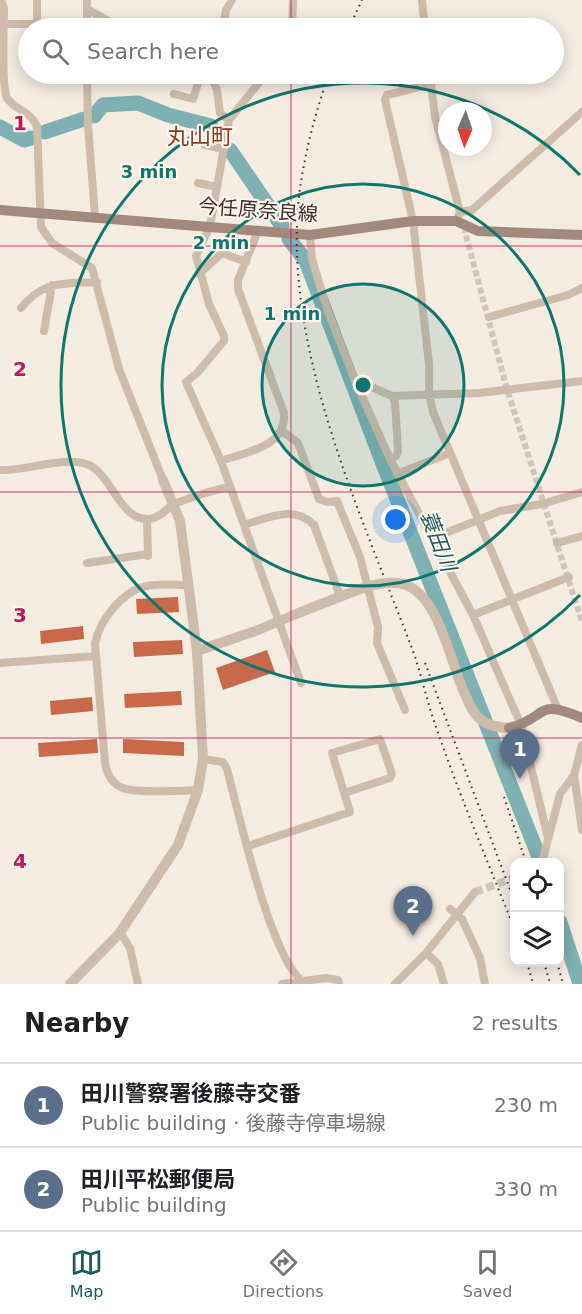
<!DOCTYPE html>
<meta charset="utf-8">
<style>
body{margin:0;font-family:"DejaVu Sans","Noto Sans JP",sans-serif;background:#f2f2f2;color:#202124}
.controls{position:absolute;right:18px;bottom:18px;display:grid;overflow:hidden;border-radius:12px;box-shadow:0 3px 15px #0003}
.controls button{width:54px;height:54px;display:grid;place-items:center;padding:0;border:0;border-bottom:2px solid #e0e0e0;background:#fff;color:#202124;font:30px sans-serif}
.compass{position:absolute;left:438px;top:102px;width:54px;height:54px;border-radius:50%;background:#fff;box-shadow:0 3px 15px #0003;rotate:182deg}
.you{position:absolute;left:396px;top:520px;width:21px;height:21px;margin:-15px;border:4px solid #fff;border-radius:50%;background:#1a73e8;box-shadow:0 0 0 9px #1a73e833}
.badge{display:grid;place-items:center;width:39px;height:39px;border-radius:50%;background:#1f5a5e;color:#fff;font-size:20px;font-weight:700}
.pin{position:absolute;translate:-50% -50px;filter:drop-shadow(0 2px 3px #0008)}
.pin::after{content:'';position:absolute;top:32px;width:21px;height:18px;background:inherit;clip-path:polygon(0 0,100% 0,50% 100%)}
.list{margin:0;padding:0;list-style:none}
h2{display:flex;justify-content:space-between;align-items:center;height:78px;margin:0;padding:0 24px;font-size:26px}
h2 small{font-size:20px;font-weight:400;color:#757577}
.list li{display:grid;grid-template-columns:39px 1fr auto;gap:18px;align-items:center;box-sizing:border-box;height:84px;padding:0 24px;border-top:2px solid #e0e0e0}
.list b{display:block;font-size:22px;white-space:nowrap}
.list p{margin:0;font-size:20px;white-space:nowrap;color:#757577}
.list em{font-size:20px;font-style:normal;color:#757577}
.icon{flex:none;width:33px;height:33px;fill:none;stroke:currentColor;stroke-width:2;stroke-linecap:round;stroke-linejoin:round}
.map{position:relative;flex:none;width:582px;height:984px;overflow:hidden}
.search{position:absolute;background:#fff;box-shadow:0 3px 15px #0003;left:18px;right:18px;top:18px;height:66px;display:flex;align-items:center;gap:15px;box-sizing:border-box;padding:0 21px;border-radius:33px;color:#757577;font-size:22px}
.sheet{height:246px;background:#fff}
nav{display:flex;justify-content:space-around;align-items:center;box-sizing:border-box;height:84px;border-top:2px solid #e0e0e0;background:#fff;font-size:16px;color:#757577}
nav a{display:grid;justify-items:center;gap:3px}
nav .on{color:#1f5a5e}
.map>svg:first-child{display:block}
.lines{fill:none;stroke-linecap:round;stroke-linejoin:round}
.river{stroke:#7fb0b2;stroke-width:15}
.building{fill:#c8694b}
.pedestrian-tunnel{stroke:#cfc6bd;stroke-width:6;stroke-dasharray:6 3;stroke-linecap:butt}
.minor-tunnel{stroke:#cfc6bd;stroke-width:8;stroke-dasharray:8 4;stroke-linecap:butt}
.minor{stroke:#cdbbac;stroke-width:8}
.tertiary{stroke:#cdbbac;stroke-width:10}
.secondary{stroke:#a18a7d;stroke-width:10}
.rail{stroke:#3b302b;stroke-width:2;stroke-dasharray:1.5 4.5;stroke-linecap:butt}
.minor-bridge{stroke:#cdbbac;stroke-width:8}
.tertiary-bridge{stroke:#cdbbac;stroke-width:10}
.grid{fill:none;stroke:#c2185b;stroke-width:1.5;stroke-opacity:0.55}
.ring{fill:none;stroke:#0f766e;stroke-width:3}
.labels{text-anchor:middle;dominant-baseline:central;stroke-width:4.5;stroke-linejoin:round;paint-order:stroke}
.street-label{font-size:20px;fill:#3b302b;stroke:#fbf5ee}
.water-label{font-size:21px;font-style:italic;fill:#1f5a5e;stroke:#fbf5ee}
.quarter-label{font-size:22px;fill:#8c3b22;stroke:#fbf5ee}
.grid-label{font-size:20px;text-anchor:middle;font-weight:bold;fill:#c2185b;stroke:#fbf5ee;stroke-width:4.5;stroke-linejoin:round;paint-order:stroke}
.centre{fill:#0f766e;stroke:#fbf5ee;stroke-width:3}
.ring-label{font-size:18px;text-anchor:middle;font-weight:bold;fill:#0f766e;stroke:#fbf5ee;stroke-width:4.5;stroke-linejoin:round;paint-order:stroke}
</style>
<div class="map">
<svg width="582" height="984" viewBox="0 0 582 984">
<rect width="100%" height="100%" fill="#f4ebe1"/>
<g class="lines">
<!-- river -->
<path class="river" d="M94,116L103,105L138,103L168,115L211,126
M0,127L24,140L31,138
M45,132L84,119
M230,150L282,226
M289,239L306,261L382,461L541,862
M560,922L580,984"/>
</g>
<!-- building -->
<path class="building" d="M178,597L179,612L137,614L136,599Z
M83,626L84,639L41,644L40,631Z
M182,640L183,654L134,657L133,642Z
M267,650L275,672L223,690L216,668Z
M181,691L182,705L125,708L124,694Z
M92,697L93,711L51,715L50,701Z
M97,739L98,753L39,757L38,743Z
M123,739L184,742V756L123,753Z"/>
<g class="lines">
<!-- pedestrian-tunnel -->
<path class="pedestrian-tunnel" d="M467,227L465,232L507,389L582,622"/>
<!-- minor-tunnel -->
<path class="minor-tunnel" d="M475,892L514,878"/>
<!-- minor -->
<path class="minor" d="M1,0L4,8C4,25 1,86 7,98C15,110 30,111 37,126L41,227L52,243L92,268L119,369L163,480
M422,0L425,28
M87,9L121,28
M4,24H37V0
M87,28V0
M223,28L226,10L232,0
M292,28L293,0
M87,74L88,125L95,217
M210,74L217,90L220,113L229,120
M430,74L435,117L460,212L458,217
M431,84L387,95L385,100L413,221L429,364V393L433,412L557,707
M174,94L193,99L200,77L212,78
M205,145L224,149
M198,183L217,187
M460,212L472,210L582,112
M258,231L238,280V289L284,413C287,447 246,452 221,461L244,525C268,518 294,504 314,525L340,596
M310,235L312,259L327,309L356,383L390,459L473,615L521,725L548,838
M199,274L222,253L246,262
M21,308C43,280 64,284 97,282
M489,317L568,295L582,288
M44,331L52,285
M356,383L360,382L392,396L479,393L582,381
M282,431L298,443L319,499L327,502L337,501L360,557L378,627L377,643L405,710
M390,459L396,456L398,451L395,402L392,396
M221,461L186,382L197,373L224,341V336L209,304L196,256L210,226L229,120L266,74
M0,470C26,472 73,452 94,468C113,481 122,521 149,519C161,518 166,508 176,503C193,497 212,490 229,487
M397,474L450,453
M147,519L148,556
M244,525L301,683
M431,539L500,511L542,504L582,492
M557,543L582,536
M87,563L148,554
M189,585C176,585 160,583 147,586C122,591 100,620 95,643L105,763C107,774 112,784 123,788C134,793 183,791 198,790
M473,615L569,577
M0,663L96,656
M582,745L574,775L582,830
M203,759L223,762L227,769C239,814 270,956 302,981
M248,846L350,812L332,753L380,739L392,774L390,778L344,793
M542,862L560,794L574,775
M462,919L480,958L485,984
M120,932L130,948L138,984
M426,953L438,964L444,984
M282,984L326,978L338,980L339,984
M395,984L426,953L475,892"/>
<!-- tertiary -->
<path class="tertiary" d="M301,612L347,594
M197,651L258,630
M460,682C471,710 476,727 509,728
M70,984L119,934L178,845L198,790L203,759L197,651L180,521L163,480"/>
<!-- secondary -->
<path class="secondary" d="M0,210L310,235L413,221H456L478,231L582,235
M509,728C549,718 534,697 582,718"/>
<!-- rail -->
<path class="rail" d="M349,28L362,0
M329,74C318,105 309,137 303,170C273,328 358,506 413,651C420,671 425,692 431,712C455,785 486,857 514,928
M425,663L514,900
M504,797L526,862
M527,962L533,984
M544,962L550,984
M557,962L563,984"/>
<!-- minor-bridge -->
<path class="minor-bridge" d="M450,909L462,919"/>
<!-- tertiary-bridge -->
<path class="tertiary-bridge" d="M347,594C363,588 380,581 397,583C435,586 448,652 460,682
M258,630L301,612"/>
</g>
<!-- grid -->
<path class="grid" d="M291,0V28M291,74V984M0,246H582M0,492H582M0,738H582"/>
<!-- distance rings -->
<circle cx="363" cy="385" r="101" fill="#0f766e" fill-opacity=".12"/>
<g class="ring">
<circle cx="363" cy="385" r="101"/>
<circle cx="363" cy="385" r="201"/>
<path d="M580 595A302 302 0 1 1 580 175"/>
</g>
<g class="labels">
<!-- street labels -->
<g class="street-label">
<text transform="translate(258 210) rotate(4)">今任原奈良線</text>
</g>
<!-- water labels -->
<g class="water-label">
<text transform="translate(438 541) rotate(69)">蓑田川</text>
</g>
<!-- quarter labels -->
<g class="quarter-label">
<text x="200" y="136">丸山町</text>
</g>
</g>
<g class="grid-label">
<text x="20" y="130">1</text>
<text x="20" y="376">2</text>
<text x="20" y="622">3</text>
<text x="20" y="868">4</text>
</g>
<circle cx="363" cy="385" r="9" class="centre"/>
<g class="ring-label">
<text x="149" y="178">3 min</text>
<text x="221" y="249">2 min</text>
<text x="292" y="320">1 min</text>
</g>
</svg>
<div class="controls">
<button><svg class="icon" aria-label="locate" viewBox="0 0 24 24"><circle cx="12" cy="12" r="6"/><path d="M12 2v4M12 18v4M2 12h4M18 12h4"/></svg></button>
<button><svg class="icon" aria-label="layers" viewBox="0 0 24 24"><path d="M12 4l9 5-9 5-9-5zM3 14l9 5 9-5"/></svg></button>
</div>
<svg class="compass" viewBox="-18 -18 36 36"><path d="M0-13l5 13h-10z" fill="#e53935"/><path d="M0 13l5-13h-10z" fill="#757577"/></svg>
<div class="you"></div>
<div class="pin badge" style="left:520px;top:779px;background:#5c6f8a">1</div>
<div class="pin badge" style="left:413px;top:936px;background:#5c6f8a">2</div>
<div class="search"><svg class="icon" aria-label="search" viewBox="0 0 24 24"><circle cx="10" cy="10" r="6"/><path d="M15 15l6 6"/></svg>Search here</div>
</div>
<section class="sheet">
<h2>Nearby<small>2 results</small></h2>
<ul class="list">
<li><span class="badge" style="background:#5c6f8a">1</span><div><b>田川警察署後藤寺交番</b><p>Public building · 後藤寺停車場線</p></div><em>230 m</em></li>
<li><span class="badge" style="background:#5c6f8a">2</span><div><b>田川平松郵便局</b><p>Public building</p></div><em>330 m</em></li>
</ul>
</section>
<nav>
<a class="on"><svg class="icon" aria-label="map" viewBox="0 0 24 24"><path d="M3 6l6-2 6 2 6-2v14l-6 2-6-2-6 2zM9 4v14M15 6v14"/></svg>Map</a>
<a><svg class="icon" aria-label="directions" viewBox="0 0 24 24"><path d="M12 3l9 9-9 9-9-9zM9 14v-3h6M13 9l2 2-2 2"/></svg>Directions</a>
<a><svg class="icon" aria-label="saved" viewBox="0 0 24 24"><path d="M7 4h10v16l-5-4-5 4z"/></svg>Saved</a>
</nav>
